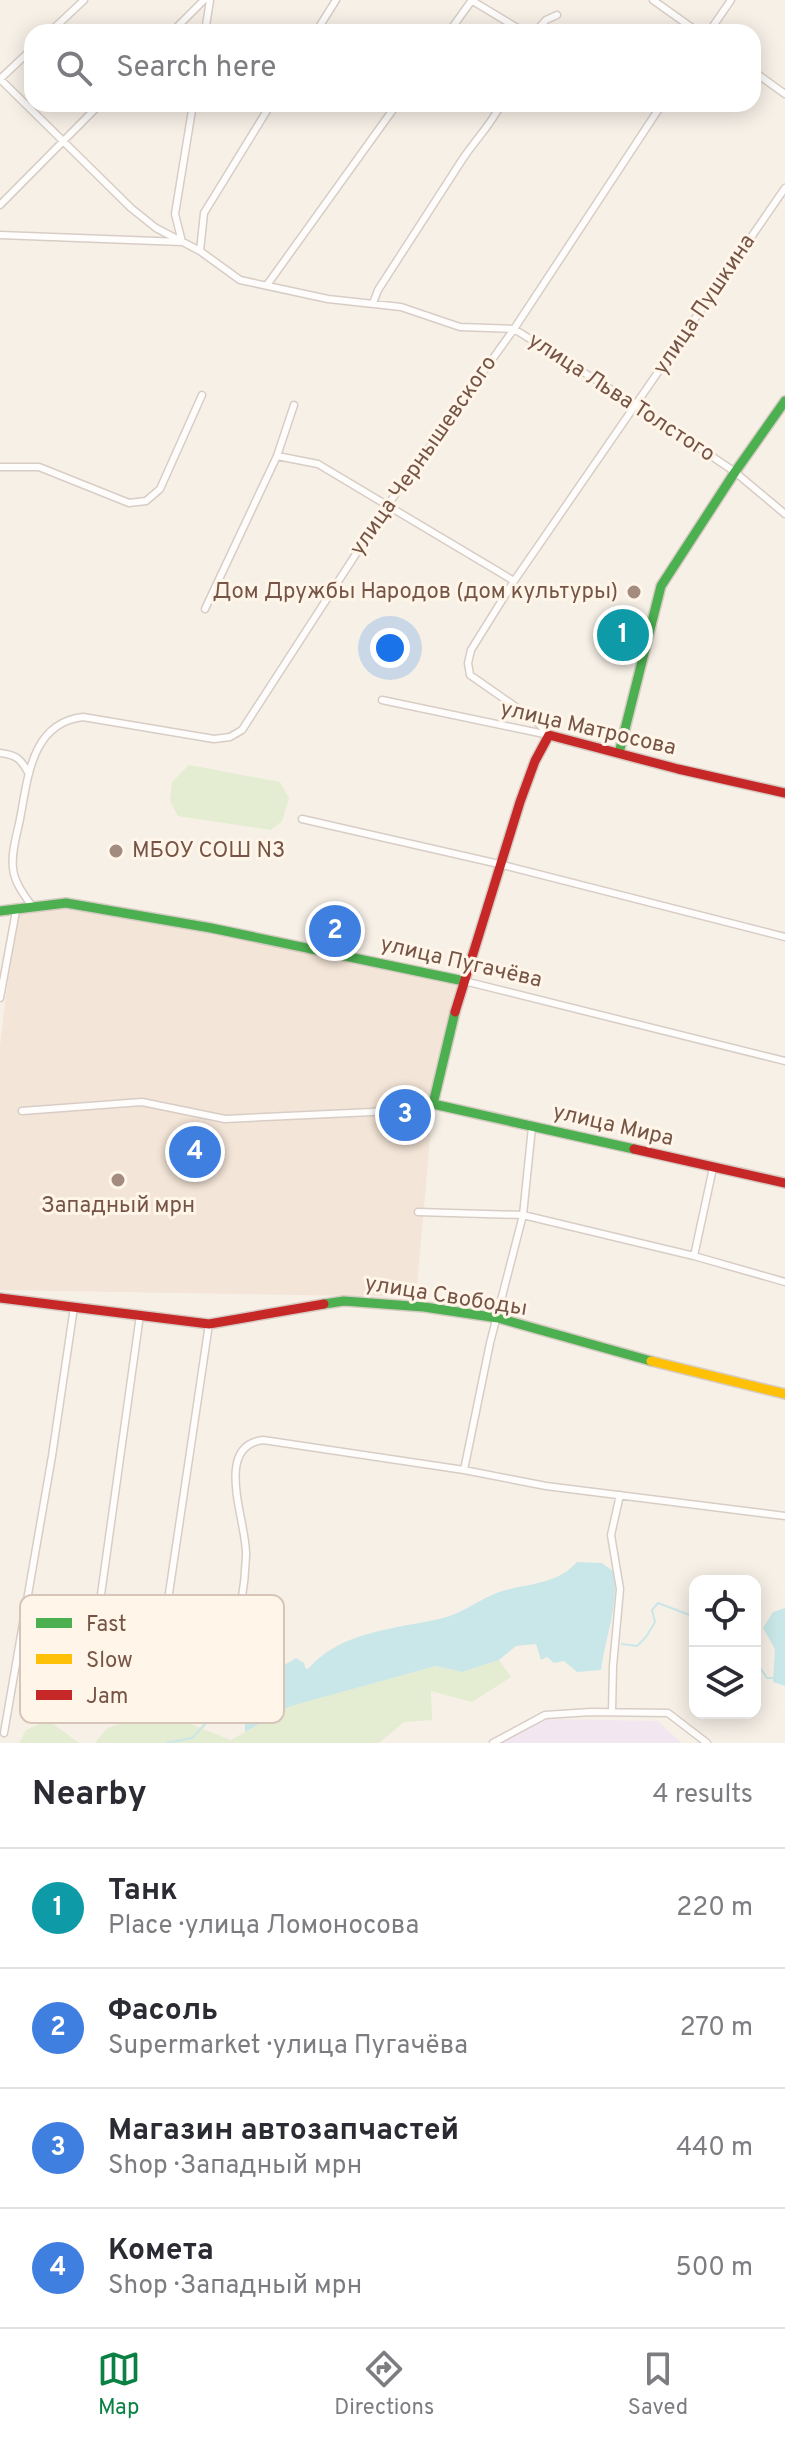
<!DOCTYPE html>
<meta charset="utf-8">
<style>
body{margin:0;font-family:Overpass,sans-serif;background:#f2f2f3;color:#2b2b33}
.controls{position:absolute;right:24px;bottom:24px;display:grid;overflow:hidden;border-radius:16px;box-shadow:0 4px 20px #0003}
.controls button{width:72px;height:72px;display:grid;place-items:center;padding:0;border:0;border-bottom:2px solid #e1e1e2;background:#fff;color:#2b2b33;font:40px sans-serif}
.you{position:absolute;left:390px;top:648px;width:28px;height:28px;margin:-20px;border:6px solid #fff;border-radius:50%;background:#1a73e8;box-shadow:0 0 0 12px #1a73e833}
.badge{display:grid;place-items:center;width:52px;height:52px;border-radius:50%;background:#0b8043;color:#fff;font-size:26px;font-weight:700}
.pin{position:absolute;translate:-50% -50%;border:4px solid #fff;box-shadow:0 2px 8px #0006}
.list{margin:0;padding:0;list-style:none}
h2{display:flex;justify-content:space-between;align-items:center;height:104px;margin:0;padding:0 32px;font-size:34px}
h2 small{font-size:26px;font-weight:400;color:#7c7c81}
.list li{display:grid;grid-template-columns:52px 1fr auto;gap:24px;align-items:center;box-sizing:border-box;height:120px;padding:0 32px;border-top:2px solid #e1e1e2}
.list b{display:block;font-size:30px;white-space:nowrap}
.list p{margin:0;font-size:26px;white-space:nowrap;color:#7c7c81}
.list em{font-size:26px;font-style:normal;color:#7c7c81}
.icon{flex:none;width:44px;height:44px;fill:none;stroke:currentColor;stroke-width:2;stroke-linecap:round;stroke-linejoin:round}
.map{position:relative;flex:none;width:785px;height:1743px;overflow:hidden}
.search{position:absolute;background:#fff;box-shadow:0 4px 20px #0003;left:24px;right:24px;top:24px;height:88px;display:flex;align-items:center;gap:20px;box-sizing:border-box;padding:0 28px;border-radius:24px;color:#7c7c81;font-size:30px}
.sheet{height:584px;background:#fff}
nav{display:flex;justify-content:space-around;align-items:center;box-sizing:border-box;height:112px;border-top:2px solid #e1e1e2;background:#fff;font-size:22px;color:#7c7c81}
nav a{display:grid;justify-items:center;gap:4px}
nav .on{color:#0b8043}
.map>svg:first-child{display:block}
.residential{fill:#f3e5d7}
.education{fill:#f2e6f1}
.green{fill:#e4edd1}
.water{fill:#c9e7e8}
.lines{fill:none;stroke-linecap:round;stroke-linejoin:round}
.stream{stroke:#c9e7e8;stroke-width:2}
.street-casing{stroke:#d8cdc6;stroke-width:9}
.fast-casing{stroke:#d7ccc4;stroke-width:12}
.slow-casing{stroke:#d7ccc4;stroke-width:12}
.jam-casing{stroke:#d7ccc4;stroke-width:12}
.street{stroke:#fefdfb;stroke-width:6}
.fast{stroke:#4caf50;stroke-width:9}
.slow{stroke:#ffc107;stroke-width:9}
.jam{stroke:#c62828;stroke-width:9}
.poi-dot{fill:#a38b7f;stroke:#fff5e9;stroke-width:3}
.labels{text-anchor:middle;dominant-baseline:central;stroke-width:6;stroke-linejoin:round;paint-order:stroke}
.street-label{font-size:22px;fill:#765547;stroke:#fff5e9}
.poi-label{font-size:22px;fill:#765547;stroke:#fff5e9;text-anchor:end}
.key{fill:#fff5e9;stroke:#d6c5b8;stroke-width:2}
.key-label{font-size:22px;fill:#765547}
</style>
<div class="map">
<svg width="785" height="1743" viewBox="0 0 785 1743">
<rect width="100%" height="100%" fill="#f7f0e7"/>
<!-- residential -->
<path class="residential" d="M66,903L464,981L433,1104L416,1297L0,1290V1046L16,911Z"/>
<!-- education -->
<path class="education" d="M547,1719L658,1721L681,1743H501Z"/>
<!-- green -->
<path class="green" d="M189,765L280,782L289,798L282,821L271,830L178,816L170,801L172,782Z
M499,1660L511,1677L472,1702L431,1691L432,1720L404,1722L379,1743H95L107,1728L162,1711L173,1691L198,1695L190,1724L231,1740L291,1706L436,1666L462,1672Z
M48,1720L79,1743H19L26,1730Z"/>
<!-- water -->
<path class="water" d="M577,1562L602,1563L614,1572C619,1605 605,1638 601,1670L577,1672L564,1661L554,1663L547,1657L541,1660L536,1644L516,1646L499,1660L462,1672L436,1666L291,1706L245,1732V1712L268,1696L271,1699L277,1693L272,1686L264,1682L265,1677L296,1658L304,1663L306,1669L309,1668C342,1630 398,1629 443,1618C463,1613 480,1599 499,1592C527,1583 557,1585 577,1562Z
M785,1608V1686L773,1682L775,1649L763,1628L773,1612Z"/>
<g class="lines">
<!-- stream -->
<path class="stream" d="M622,1644L637,1646L646,1637L655,1622L652,1610L658,1603L695,1617
M755,1658H758L757,1663L767,1678H775
M166,1743L192,1738L212,1717L247,1698L261,1702"/>
<defs>
<path id="street" d="M471,0L524,32
M653,0L698,32
M50,32L84,0
M172,32L204,0
M205,32L210,0
M316,32L336,0
M449,32L472,0
M535,32L546,20L557,15
M709,32L731,0
M753,71L785,94
M0,79L131,208L156,228L200,251L240,280L328,299L401,307L460,327L514,329L636,405L735,472L785,514
M0,79L32,49
M0,205L100,104
M0,235L182,242L175,214L193,104
M200,251L204,213L271,104
M267,285L397,104
M373,303L378,290C406,246 434,203 462,160C475,140 491,125 501,104
M277,456L318,464L514,581
M0,467H39L129,503L146,501L160,489L202,395
M205,609L277,456L294,405
M382,700L549,735
M549,735L536,721L470,675L468,663L471,650L514,581L785,188
M0,753C17,755 21,759 29,774
M302,819L499,864L785,937
M32,906C24,895 14,882 13,868C11,852 17,834 20,819C28,778 31,723 83,717L214,739L230,737L242,730L387,506L514,329L662,104
M464,981L785,1061
M0,998L16,911
M22,1111L142,1102L225,1119L372,1112L433,1104
M418,1212L523,1215L694,1256L785,1282
M694,1256L713,1168
M209,1324L164,1627V1648L171,1658C190,1664 218,1658 231,1643C240,1616 245,1584 246,1556C248,1525 212,1446 263,1440L464,1470L546,1486L785,1516
M464,1470L490,1343L523,1215L532,1127
M86,1702L140,1315
M612,1712L613,1666L620,1589L611,1535L620,1495
M4,1733L52,1456L74,1307
M493,1743L545,1715L591,1712L668,1713L707,1743"/>
<path id="fast" d="M619,753L661,586L735,472L785,401
M0,911L66,903L211,928L464,981
M455,1012L433,1104L634,1149
M324,1304L344,1301L424,1307L498,1318L651,1361"/>
<path id="slow" d="M651,1361L785,1394"/>
<path id="jam" d="M455,1012L520,802L535,761L549,735L678,769L785,793
M634,1149L785,1183
M0,1298L209,1324L324,1304"/>
</defs>
<!-- street casing -->
<use href="#street" class="street-casing"/>
<!-- fast casing -->
<use href="#fast" class="fast-casing"/>
<!-- slow casing -->
<use href="#slow" class="slow-casing"/>
<!-- jam casing -->
<use href="#jam" class="jam-casing"/>
<!-- street -->
<use href="#street" class="street"/>
<!-- fast -->
<use href="#fast" class="fast"/>
<!-- slow -->
<use href="#slow" class="slow"/>
<!-- jam -->
<use href="#jam" class="jam"/>
</g>
<!-- markers -->
<g class="poi-dot">
<circle cx="634" cy="592" r="8"/>
<circle cx="116" cy="851" r="8"/>
<circle cx="118" cy="1180" r="8"/>
</g>
<g class="labels">
<!-- street labels -->
<g class="street-label">
<text transform="translate(705 305) rotate(-56)">улица Пушкина</text>
<text transform="translate(621 398) rotate(33)">улица Льва Толстого</text>
<text transform="translate(424 456) rotate(-55)">улица Чернышевского</text>
<text transform="translate(588 729) rotate(13)">улица Матросова</text>
<text transform="translate(461 963) rotate(13)">улица Пугачёва</text>
<text transform="translate(613 1126) rotate(13)">улица Мира</text>
<text transform="translate(446 1297) rotate(9)">улица Свободы</text>
</g>
<!-- poi labels -->
<g class="poi-label">
<text x="618" y="592">Дом Дружбы Народов (дом культуры)</text>
<text x="132" y="851" text-anchor="start">МБОУ СОШ N3</text>
<text x="118" y="1206" text-anchor="middle">Западный мрн</text>
</g>
</g>
<!-- legend -->
<rect x="20" y="1595" width="264" height="128" rx="12" class="key"/>
<rect x="36" y="1618" width="36" height="10" fill="#4caf50"/>
<rect x="36" y="1654" width="36" height="10" fill="#ffc107"/>
<rect x="36" y="1690" width="36" height="10" fill="#c62828"/>
<g class="key-label">
<text x="86" y="1631">Fast</text>
<text x="86" y="1667">Slow</text>
<text x="86" y="1703">Jam</text>
</g>
</svg>
<div class="controls">
<button><svg class="icon" aria-label="locate" viewBox="0 0 24 24"><circle cx="12" cy="12" r="6"/><path d="M12 2v4M12 18v4M2 12h4M18 12h4"/></svg></button>
<button><svg class="icon" aria-label="layers" viewBox="0 0 24 24"><path d="M12 4l9 5-9 5-9-5zM3 14l9 5 9-5"/></svg></button>
</div>
<div class="you"></div>
<div class="pin badge" style="left:623px;top:635px;background:#0f9aa8">1</div>
<div class="pin badge" style="left:335px;top:931px;background:#3f7fe0">2</div>
<div class="pin badge" style="left:405px;top:1115px;background:#3f7fe0">3</div>
<div class="pin badge" style="left:195px;top:1152px;background:#3f7fe0">4</div>
<div class="search"><svg class="icon" aria-label="search" viewBox="0 0 24 24"><circle cx="10" cy="10" r="6"/><path d="M15 15l6 6"/></svg>Search here</div>
</div>
<section class="sheet">
<h2>Nearby<small>4 results</small></h2>
<ul class="list">
<li><span class="badge" style="background:#0f9aa8">1</span><div><b>Танк</b><p>Place · улица Ломоносова</p></div><em>220 m</em></li>
<li><span class="badge" style="background:#3f7fe0">2</span><div><b>Фасоль</b><p>Supermarket · улица Пугачёва</p></div><em>270 m</em></li>
<li><span class="badge" style="background:#3f7fe0">3</span><div><b>Магазин автозапчастей</b><p>Shop · Западный мрн</p></div><em>440 m</em></li>
<li><span class="badge" style="background:#3f7fe0">4</span><div><b>Комета</b><p>Shop · Западный мрн</p></div><em>500 m</em></li>
</ul>
</section>
<nav>
<a class="on"><svg class="icon" aria-label="map" viewBox="0 0 24 24"><path d="M3 6l6-2 6 2 6-2v14l-6 2-6-2-6 2zM9 4v14M15 6v14"/></svg>Map</a>
<a><svg class="icon" aria-label="directions" viewBox="0 0 24 24"><path d="M12 3l9 9-9 9-9-9zM9 14v-3h6M13 9l2 2-2 2"/></svg>Directions</a>
<a><svg class="icon" aria-label="saved" viewBox="0 0 24 24"><path d="M7 4h10v16l-5-4-5 4z"/></svg>Saved</a>
</nav>
